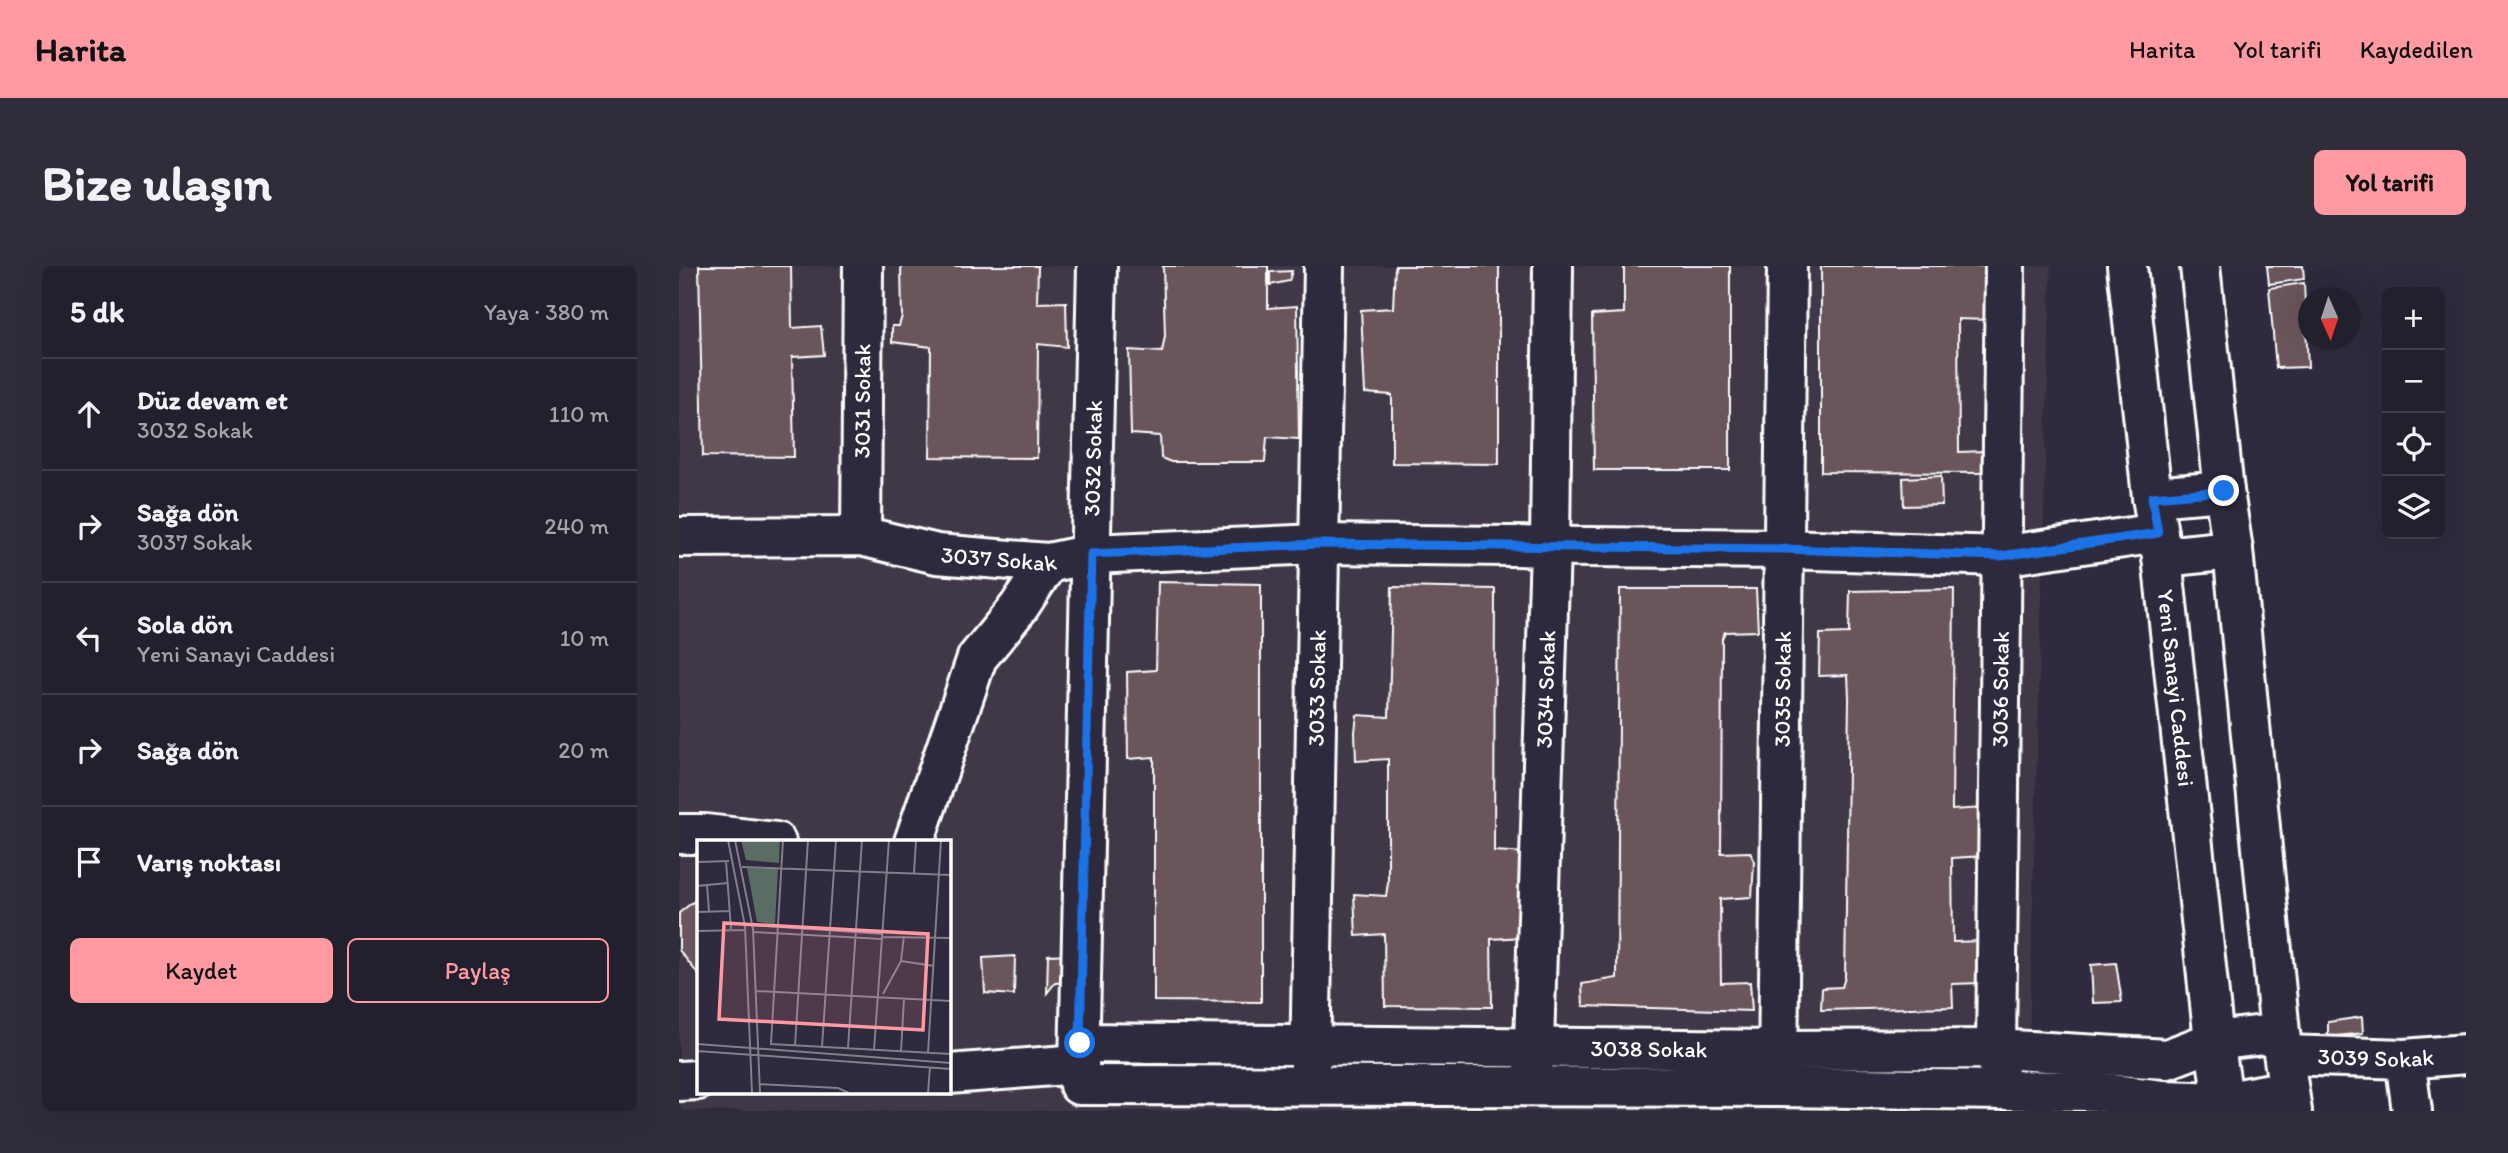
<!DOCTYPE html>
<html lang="tr">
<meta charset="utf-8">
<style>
body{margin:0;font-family:Itim,sans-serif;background:#2f2d3a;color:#f1f3f6}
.controls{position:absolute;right:21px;top:21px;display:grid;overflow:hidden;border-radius:10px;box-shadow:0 7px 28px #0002}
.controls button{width:63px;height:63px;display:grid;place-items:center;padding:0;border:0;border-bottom:2px solid #403e4a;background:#23202e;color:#f1f3f6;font:35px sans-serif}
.compass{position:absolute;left:1619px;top:21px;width:63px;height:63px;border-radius:50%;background:#23202e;box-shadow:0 7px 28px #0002;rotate:177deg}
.stop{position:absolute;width:21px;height:21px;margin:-16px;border:5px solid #1a73e8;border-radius:50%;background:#fff}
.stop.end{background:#1a73e8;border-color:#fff;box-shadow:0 2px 7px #0008}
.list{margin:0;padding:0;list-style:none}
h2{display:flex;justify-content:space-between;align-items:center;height:91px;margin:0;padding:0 28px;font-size:30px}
h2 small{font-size:23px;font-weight:400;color:#a3a3aa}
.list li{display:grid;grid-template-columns:46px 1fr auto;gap:21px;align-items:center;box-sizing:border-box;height:112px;padding:0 28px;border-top:2px solid #403e4a}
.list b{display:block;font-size:26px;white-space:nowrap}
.list p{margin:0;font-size:23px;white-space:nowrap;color:#a3a3aa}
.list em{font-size:23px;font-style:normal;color:#a3a3aa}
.actions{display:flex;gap:14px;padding:21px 28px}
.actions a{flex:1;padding:16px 0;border:2px solid #ff9aa2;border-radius:10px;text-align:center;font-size:24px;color:#ff9aa2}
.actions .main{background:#ff9aa2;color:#111}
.icon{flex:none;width:38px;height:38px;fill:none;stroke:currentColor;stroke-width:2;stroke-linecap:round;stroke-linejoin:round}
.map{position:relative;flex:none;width:1787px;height:845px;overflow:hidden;border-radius:10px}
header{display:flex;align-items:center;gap:42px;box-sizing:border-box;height:98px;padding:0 35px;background:#ff9aa2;color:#111}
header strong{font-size:33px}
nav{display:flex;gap:38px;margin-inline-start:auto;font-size:24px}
.intro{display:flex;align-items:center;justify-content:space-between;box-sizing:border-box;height:168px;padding:0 42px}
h1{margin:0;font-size:49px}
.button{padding:18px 32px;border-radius:10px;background:#ff9aa2;color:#111;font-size:24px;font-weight:700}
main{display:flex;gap:42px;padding:0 42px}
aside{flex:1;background:#23202e;border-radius:10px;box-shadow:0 7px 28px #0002}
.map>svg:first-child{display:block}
.built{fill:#413746;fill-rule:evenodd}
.building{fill:#6b555a;stroke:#fff;stroke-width:2}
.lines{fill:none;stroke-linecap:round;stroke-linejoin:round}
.minor-casing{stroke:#fff;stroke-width:44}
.major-casing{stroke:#fff;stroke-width:44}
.minor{stroke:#2f2a3d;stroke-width:38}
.major{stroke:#2f2a3d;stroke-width:38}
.route{stroke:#1a73e8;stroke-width:9}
.labels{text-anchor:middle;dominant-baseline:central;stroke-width:7;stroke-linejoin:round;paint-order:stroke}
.street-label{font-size:23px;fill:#fff;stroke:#2f2a3d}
.inset-road{fill:none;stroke:#827f8b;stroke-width:2}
.view{fill:#ff9aa2;fill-opacity:0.15;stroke:#ff9aa2;stroke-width:3.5}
.inset-edge{fill:none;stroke:#fff;stroke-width:3.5}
</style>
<header>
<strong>Harita</strong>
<nav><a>Harita</a><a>Yol tarifi</a><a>Kaydedilen</a></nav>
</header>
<div class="intro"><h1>Bize ulaşın</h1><a class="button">Yol tarifi</a></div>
<main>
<aside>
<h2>5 dk<small>Yaya · 380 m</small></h2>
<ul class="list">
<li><svg class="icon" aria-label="ahead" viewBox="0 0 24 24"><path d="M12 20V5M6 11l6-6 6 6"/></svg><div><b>Düz devam et</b><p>3032 Sokak</p></div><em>110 m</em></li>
<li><svg class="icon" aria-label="right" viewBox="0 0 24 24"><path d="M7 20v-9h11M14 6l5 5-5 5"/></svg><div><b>Sağa dön</b><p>3037 Sokak</p></div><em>240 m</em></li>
<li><svg class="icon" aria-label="left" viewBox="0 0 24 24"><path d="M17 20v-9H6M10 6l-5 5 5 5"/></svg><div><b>Sola dön</b><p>Yeni Sanayi Caddesi</p></div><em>10 m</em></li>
<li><svg class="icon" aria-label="right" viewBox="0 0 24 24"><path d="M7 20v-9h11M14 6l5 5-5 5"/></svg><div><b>Sağa dön</b></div><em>20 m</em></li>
<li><svg class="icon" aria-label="arrive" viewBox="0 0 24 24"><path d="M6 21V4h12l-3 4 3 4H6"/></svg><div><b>Varış noktası</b></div></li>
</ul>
<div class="actions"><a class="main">Kaydet</a><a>Paylaş</a></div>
</aside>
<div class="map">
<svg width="1787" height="845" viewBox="0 0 1787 845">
<rect width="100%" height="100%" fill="#2f2a3d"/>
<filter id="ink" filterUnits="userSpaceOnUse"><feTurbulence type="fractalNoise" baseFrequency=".0143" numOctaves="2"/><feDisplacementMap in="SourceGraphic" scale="14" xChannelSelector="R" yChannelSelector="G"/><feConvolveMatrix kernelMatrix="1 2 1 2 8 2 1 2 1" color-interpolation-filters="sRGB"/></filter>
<g filter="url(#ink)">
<!-- built -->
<path class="built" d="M0,0H1372L1348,845H0ZM19,576H270V826H19Z"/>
<!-- building -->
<path class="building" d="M20,0H112L113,62L142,60L145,89L113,91L115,191L24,190Z
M222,0H359L358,37L387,36L388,81L359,78L358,192L251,191L252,81L213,76V60H220L223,50Z
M484,0H589V42L618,40L620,173L588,171L586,196H492L482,192L481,170L452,168L450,84L483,86L486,70Z
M716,0H820V198L713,197V129L686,127L682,44L714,42Z
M945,0H1051V204H915L913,49L945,47Z
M1142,0H1311L1309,54L1279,53L1280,186L1306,185L1307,207L1142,206Z
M1588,0H1624L1625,13L1590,18Z
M613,5L610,15L591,19V6Z
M1625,17L1629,101L1597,102L1590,22Z
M1262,210L1263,239L1225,240L1224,212Z
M479,316L582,318V736L475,735V491L449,493L448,406L477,404Z
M713,321L816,323L815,585L847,587L845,671L812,673L813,741L706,740L705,668L677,670L675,628L707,630L709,617V493L677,495L676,466L678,449L710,451Z
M941,323H1077L1079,365L1046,366L1043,372L1042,587L1071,586L1075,595L1073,631L1041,633L1042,717L1071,716L1073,745L904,740L903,718L938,712Z
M1275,323L1273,544L1305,542V590L1273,592L1274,676L1303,675L1302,717L1273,718L1274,741L1142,744L1143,722L1163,721L1166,711L1170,432L1169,409L1140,410L1141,368L1170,367L1171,325Z
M19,632V708L0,684V647Z
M391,688L392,716L376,717L368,727L369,689Z
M336,690L335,729L306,727L304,692Z
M1437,697L1443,736L1414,737L1412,699Z
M1683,751L1684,767L1649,771V756Z"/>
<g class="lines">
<defs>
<g id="minor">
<path id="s1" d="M182,270L184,0"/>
<path id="s2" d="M0,271L182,270L258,288L369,297L412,288L639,278L1104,283L1322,290L1479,267"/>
<path d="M0,568H26L97,576"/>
<path d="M235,576L298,392L340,341L369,297"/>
<path id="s3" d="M401,777L1099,784L1317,783L1488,793L1535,775"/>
<path id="s4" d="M1606,789L1726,793L1787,788"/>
<path d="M1726,793L1733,845"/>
<path id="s5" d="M400,801L418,0"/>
<path id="s6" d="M631,804L645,0"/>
<path d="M270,808L400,798"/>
<path id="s7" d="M854,808L871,282L874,0"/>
<path id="s8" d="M1099,808L1108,0"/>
<path id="s9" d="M1320,808L1317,783L1326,0"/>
<path d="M0,815L19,814"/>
<path d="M400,819L1099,821L1410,825L1485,834L1544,836"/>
</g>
<g id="major">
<path id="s10" d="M1448,0L1473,231L1483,291L1535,775L1546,845"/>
<path d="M1521,0L1545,225L1554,284L1601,767L1613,845"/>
<path d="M1473,231L1545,225"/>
<path d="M1483,291L1554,284"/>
<path d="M1535,775L1601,767"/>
<path d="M1544,836L1609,824"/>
</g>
</defs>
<!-- minor casing -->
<use href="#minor" class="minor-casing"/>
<!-- major casing -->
<use href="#major" class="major-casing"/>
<!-- minor -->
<use href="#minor" class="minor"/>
<!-- major -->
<use href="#major" class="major"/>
</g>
</g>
<g class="lines" filter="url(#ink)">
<!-- route -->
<path class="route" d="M401,777L412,288L639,278L1104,283L1322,290L1479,267L1473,231L1545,225"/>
</g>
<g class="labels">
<!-- street labels -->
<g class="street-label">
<text stroke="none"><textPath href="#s1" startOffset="135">3031 Sokak</textPath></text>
<text stroke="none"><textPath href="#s5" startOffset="609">3032 Sokak</textPath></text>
<text stroke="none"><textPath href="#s2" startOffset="322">3037 Sokak</textPath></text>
<text stroke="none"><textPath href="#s6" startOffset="382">3033 Sokak</textPath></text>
<text stroke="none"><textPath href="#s8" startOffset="385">3035 Sokak</textPath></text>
<text stroke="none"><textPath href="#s7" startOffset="385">3034 Sokak</textPath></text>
<text stroke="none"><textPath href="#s9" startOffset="385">3036 Sokak</textPath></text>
<text stroke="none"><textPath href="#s10" startOffset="425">Yeni Sanayi Caddesi</textPath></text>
<text stroke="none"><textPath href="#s3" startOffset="569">3038 Sokak</textPath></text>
<text stroke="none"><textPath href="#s4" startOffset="91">3039 Sokak</textPath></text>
</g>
</g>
<!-- overview -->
<g transform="translate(18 574)">
<rect width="254" height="254" fill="#2f2a3d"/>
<path d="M44,0H83L82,23L49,20ZM50,28L81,29L78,84L60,82Z" fill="#5a6c64"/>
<path class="inset-road" d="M31,0L48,86L55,253M38,0L56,89L63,253M86,0L74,204L254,214M29,21L34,89M0,22L32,21M45,27L254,35M217,33L219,0M10,45L12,71M0,46L31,43M0,72L33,71M55,85L186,94M0,91L48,90M56,92L185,99M185,97L254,98M204,121L237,126M59,151L254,161M186,154L204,121L207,96M0,204L254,223M98,206L111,0M125,207L139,0M151,208L165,0M177,210L192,0M0,211L254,229M204,212L207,158M231,213L244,0M62,244L141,248L152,253M231,253L233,227"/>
<path class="view" d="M27,83L231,94L226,190L22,179Z"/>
<rect width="254" height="254" class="inset-edge"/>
</g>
</svg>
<div class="controls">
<button>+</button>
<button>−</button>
<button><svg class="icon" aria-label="locate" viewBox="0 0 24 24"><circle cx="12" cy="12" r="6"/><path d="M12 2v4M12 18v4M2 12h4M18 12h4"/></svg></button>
<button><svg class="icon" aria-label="layers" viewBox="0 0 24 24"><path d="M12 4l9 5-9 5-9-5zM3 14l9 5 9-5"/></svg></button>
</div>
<svg class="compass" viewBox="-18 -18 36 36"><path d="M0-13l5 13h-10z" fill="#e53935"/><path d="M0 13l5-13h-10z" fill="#a3a3aa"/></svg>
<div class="stop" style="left:401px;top:777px"></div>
<div class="stop end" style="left:1545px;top:225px"></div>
</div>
</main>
